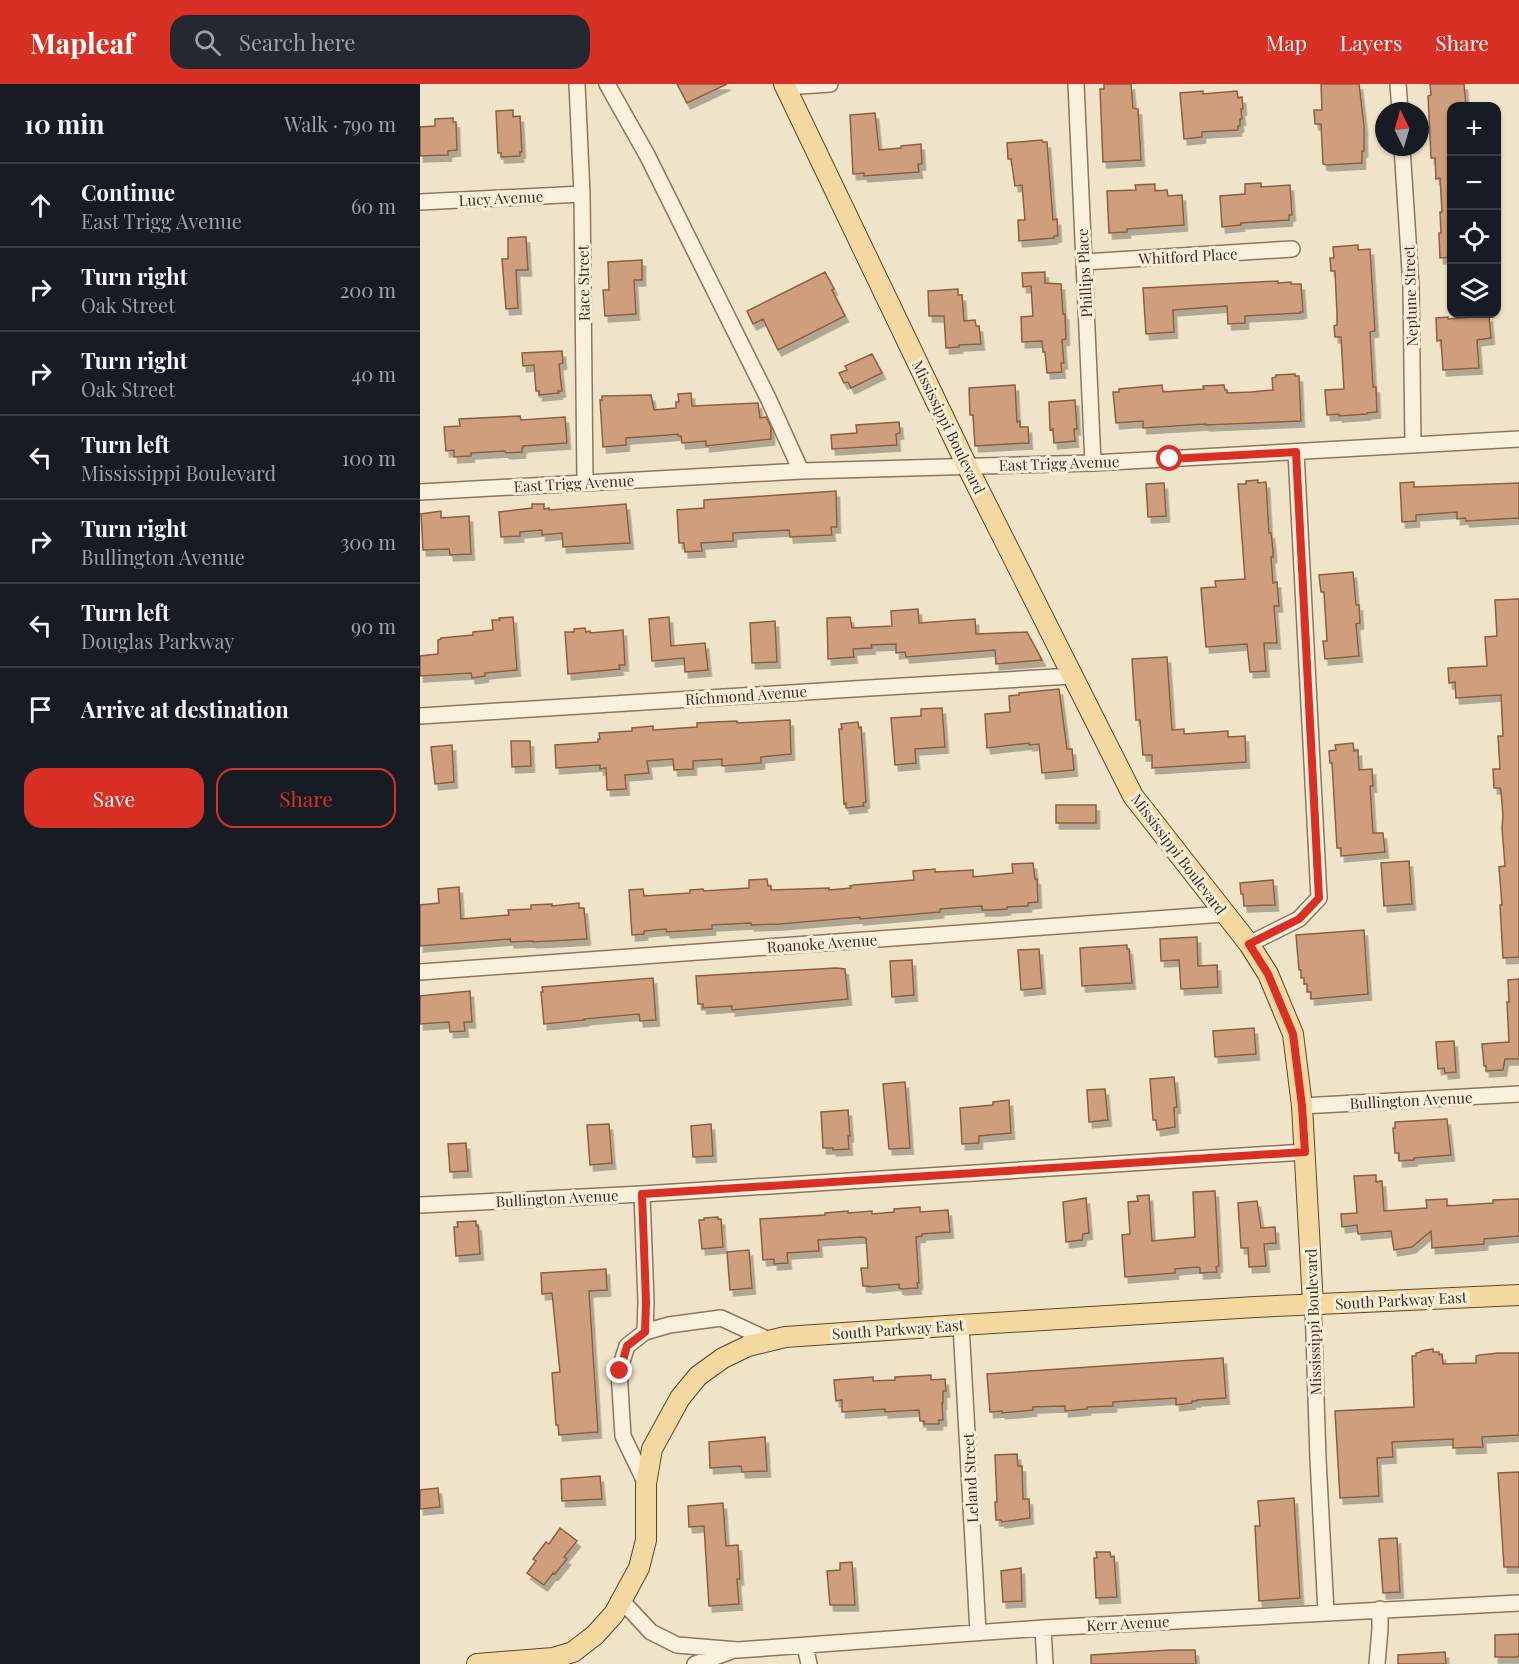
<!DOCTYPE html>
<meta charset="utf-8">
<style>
body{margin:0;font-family:"Playfair Display",serif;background:#242831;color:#f1f3f6}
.controls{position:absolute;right:18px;top:18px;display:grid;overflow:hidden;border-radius:12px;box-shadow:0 2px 4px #0004}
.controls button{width:54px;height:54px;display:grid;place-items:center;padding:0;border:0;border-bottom:2px solid #363941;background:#171b24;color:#f1f3f6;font:30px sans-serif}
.compass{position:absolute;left:955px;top:18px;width:54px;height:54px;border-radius:50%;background:#171b24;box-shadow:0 2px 4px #0004;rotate:355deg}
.stop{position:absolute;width:18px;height:18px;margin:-14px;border:4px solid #d93025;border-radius:50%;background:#fff}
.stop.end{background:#d93025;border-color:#fff;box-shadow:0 2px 6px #0008}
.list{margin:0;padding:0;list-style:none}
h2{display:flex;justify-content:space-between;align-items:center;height:78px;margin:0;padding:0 24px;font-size:26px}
h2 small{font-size:20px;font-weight:400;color:#9ea1a6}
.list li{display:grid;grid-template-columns:39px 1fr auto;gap:18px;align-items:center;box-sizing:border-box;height:84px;padding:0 24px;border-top:2px solid #363941}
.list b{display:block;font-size:22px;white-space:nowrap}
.list p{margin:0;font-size:20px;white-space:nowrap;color:#9ea1a6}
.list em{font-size:20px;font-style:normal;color:#9ea1a6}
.actions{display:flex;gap:12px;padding:18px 24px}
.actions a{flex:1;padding:14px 0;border:2px solid #d93025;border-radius:18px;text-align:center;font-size:21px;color:#d93025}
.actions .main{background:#d93025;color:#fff}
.icon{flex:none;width:33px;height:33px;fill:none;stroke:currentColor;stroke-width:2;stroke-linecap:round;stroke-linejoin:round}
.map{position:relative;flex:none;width:1099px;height:1580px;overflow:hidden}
header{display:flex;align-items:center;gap:36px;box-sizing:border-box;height:84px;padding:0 30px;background:#d93025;color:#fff}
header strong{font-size:28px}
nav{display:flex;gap:33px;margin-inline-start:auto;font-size:21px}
.search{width:420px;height:54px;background:#242831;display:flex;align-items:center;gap:15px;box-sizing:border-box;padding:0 21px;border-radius:18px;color:#9ea1a6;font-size:22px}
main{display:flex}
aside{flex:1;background:#171b24}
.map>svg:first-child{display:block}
.building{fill:#cf9f7d;stroke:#8d5f41;stroke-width:1.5;filter:url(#shadow)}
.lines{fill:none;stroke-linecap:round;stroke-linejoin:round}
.minor-casing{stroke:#8d765c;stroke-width:18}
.major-casing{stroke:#5b4430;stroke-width:22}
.minor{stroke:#faf1dc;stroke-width:15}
.major{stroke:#f3d9a0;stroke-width:20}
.route{stroke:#d93025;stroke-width:8}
.labels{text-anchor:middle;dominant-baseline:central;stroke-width:6;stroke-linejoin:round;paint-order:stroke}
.street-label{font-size:15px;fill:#3d2e20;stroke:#f7eed8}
</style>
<header>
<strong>Mapleaf</strong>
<div class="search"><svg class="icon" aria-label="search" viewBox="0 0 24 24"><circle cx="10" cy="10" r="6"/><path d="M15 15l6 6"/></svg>Search here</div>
<nav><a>Map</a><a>Layers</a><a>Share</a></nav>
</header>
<main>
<aside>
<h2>10 min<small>Walk · 790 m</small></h2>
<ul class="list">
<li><svg class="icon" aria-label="ahead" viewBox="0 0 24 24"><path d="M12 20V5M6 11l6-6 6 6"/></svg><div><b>Continue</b><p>East Trigg Avenue</p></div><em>60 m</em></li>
<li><svg class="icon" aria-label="right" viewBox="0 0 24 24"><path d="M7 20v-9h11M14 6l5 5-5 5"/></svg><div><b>Turn right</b><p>Oak Street</p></div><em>200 m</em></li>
<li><svg class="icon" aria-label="right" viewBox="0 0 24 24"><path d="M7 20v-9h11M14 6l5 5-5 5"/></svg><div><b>Turn right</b><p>Oak Street</p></div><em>40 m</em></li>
<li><svg class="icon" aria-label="left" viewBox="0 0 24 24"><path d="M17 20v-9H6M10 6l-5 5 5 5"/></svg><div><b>Turn left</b><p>Mississippi Boulevard</p></div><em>100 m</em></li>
<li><svg class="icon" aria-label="right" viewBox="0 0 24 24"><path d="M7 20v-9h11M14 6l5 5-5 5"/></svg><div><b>Turn right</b><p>Bullington Avenue</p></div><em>300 m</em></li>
<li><svg class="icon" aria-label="left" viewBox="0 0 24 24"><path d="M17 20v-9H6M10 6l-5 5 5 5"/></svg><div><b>Turn left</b><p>Douglas Parkway</p></div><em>90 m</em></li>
<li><svg class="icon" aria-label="arrive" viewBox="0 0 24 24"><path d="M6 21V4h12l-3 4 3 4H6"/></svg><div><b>Arrive at destination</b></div></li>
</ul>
<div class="actions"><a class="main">Save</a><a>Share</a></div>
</aside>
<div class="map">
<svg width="1099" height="1580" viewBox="0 0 1099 1580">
<defs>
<filter id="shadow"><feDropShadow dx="3.5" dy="6" stdDeviation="0" flood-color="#0004"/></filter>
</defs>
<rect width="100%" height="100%" fill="#f0e4c8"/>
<!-- building -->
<path class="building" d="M257,0H307L267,19Z
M684,0H711L713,24L718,25L721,76L683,78L680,5H684Z
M901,0H939L944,42V67H942V79L907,81L903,80L901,40H895L894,26H902Z
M1010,0H1044L1046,22H1032V173L1020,174L1019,149H1021L1020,128H1022L1020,94L1016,95L1015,74H1011L1008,12L1011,11Z
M783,7V10L817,7L818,14L822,13L823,25H821L822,35H820V42H818V46L782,48V53L764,55L760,9Z
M93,26V33L100,32L102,68H100V72L81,73V69H78L76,27Z
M455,29L459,66L481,64V62L501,60L502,80H498L499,88L444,92V89L433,90L430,31Z
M33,34V38H36L37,66L28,67V71L0,72V43L15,42V35Z
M622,56L623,58H627L633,136L637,135L638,152H634V154L599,157L598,136H605L602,101L595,102L591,75H588L587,59Z
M841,99V103L870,101L872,131H869V136L821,139V141L802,143L800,112L825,110V100Z
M735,100V107L747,106L748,112L762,111L764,141L707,145V148L689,149L687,107L716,106L715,101Z
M101,153H106L108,186H96L98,224L86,225L82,175H88V154Z
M938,161V166L950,165L955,247L950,248L953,303H956L957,328L947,329V330L919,332V330L907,331L906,319L905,306L924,305L921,253H915L914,242L917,241V230L915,187H911L910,174H914L913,163Z
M222,176V196H214L216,230L185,232L183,206H189L188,178Z
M405,188L414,205L412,206L425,232L358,266L343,235L333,240L327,227Z
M625,188V199L641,200L643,230H645L646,255L642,256L644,279H641L642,288L627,289L625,268H623L622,257L602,258L601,233L613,232L611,202L603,203L602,189Z
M858,197V199L871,198V200H881L883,228H880V229L825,232V239L808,240L807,222L753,226L754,248L726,250L723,204Z
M538,205V211H542L544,237L555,236L556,242H559L561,260L539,261V263L526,264L524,232H509L508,207Z
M1069,232L1071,254L1057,256L1059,284L1023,286L1021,256L1017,257L1016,234L1028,233V235Z
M142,267L143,279L139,280L142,307H138L139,309L119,311V307H116L114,281L103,282L102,269Z
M452,270L462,289L431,304L428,298L424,299L419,289L427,286L425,282Z
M875,290V292H879L881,337L786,341V340L723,344V337L696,339L693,308H699V305L742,301L743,308L784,305L783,302L804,301L805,306H807V309L831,308L853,306L852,294L856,293V291Z
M595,301L597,338L600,337V343H608L609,359L555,362L553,331H550L549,304Z
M271,309L272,322L338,319L340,334L346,333L351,343V355L286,362V357L262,359L261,352H258V350L249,351L206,354V361L183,363L180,316H182V312L231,311L234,326L256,324V318H259L258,310Z
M655,316L657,345H654L655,357L634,359L633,345L630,346L629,318Z
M100,332L101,336L145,333L147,359L103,362V364H102V368L86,369L85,367L51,369V372L34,373V366L26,367L24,343L40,342L39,335Z
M479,338L480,349L476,350L477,361L412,365L411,351L437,349L436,341Z
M838,396V399L846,398L849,449H851L853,466V473H851L853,499L857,498L859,522H854L857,559H844L846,587L830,588L827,560L786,563L781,504L796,503L795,497L825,495L818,400H826V397Z
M994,398V403L1099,399V434L1046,437L1045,434L1037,435V428L996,431V437L982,438L980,399Z
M744,399L746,432L728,433L726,400Z
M416,407L417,443H411L412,451L370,453L369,446L313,449V457L281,459L282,467L265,468L264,459H259L257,426L284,424V416Z
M112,420H124V425L129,424V426L206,420L210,459L143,463L142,449L122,451V446L100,448V452L81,453L79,428L112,424Z
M21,427V434L49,432L51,470L30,471L29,465L3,466L1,430Z
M933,488L936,521H939L940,539L936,540L939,572L905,575L903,557H907L904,508H901L899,491Z
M1099,515V873L1083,874L1080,821H1082L1079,783L1085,782L1082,744L1083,732L1081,707L1080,704H1074L1073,685H1080L1078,652H1083L1081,611L1036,614L1035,598L1029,599L1028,584L1067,582L1065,553L1077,552L1075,516Z
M498,525L499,539L555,535L556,550L607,548L622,576L576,580L575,566L486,573L485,568L476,569V560L451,561L452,564L433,565L434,573L408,575L407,534L430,533L432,544L472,542L471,527Z
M93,533L97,586L65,589V592L52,594L51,589L0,592V572L18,570V556L21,555V554L53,551V548L73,546L72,536H80L79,534Z
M249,533L251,562L285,559L288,586L265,588L264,574L232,577L229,535Z
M355,537L357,578L332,579L330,539Z
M165,544L166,548L170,547V549L203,546L205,581H199L200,585L148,590L145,548H154V545Z
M747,573L752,646L764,645V650L808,647V653L825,652L826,678L732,684V671H723L720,636H716L712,575Z
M639,605L647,665H652L654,686L622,689L619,660L609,661V659L567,664L565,630L590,628L589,612L599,611V609Z
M522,624L525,663L495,665L496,679L475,681L471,634L501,632V625Z
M370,636L371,670L341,673V679L302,682V675L273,677V685L254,686L253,675L227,677L229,689L205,691L206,705L187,706L186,684L180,685V681L136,684L135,661L178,658V655H180L179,649L212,647V644L233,642V646L277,643V639L294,638L317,637V639Z
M438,638L439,644L441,643L446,718L443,719L444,722L426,724V719L424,720L419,645H422L421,640Z
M91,657H110L111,682L92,683Z
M933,659L934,667L938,666L939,686L952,685L953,702H950L953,749H963L965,768L921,772V764H917L912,679H910L909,667L916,666L915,661Z
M32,661L34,698L15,700L11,663Z
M636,721H676V739H636Z
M989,777L992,820L964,822L961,779Z
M613,779L615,795H617L618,818L608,819V822L587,823V825L574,826H562V822L520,825V828L440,835V833L360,840L331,841V839L292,841V845L247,848L246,845L224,847V850L212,851L209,806L223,805L224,812L270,809V806L283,805L284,807L329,804V796L347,795L348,802H351V806L409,804V806L431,804L430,802L434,801L494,796L493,787L515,785V788L553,786V793L593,789L592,780Z
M853,796L855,821L824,822L823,810H821L820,799Z
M39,803L41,835L89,831L88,826L111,825V821L132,820V822L159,819V824H164L167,855L113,858V857L91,858L90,855L0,862V821L19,819L18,805Z
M944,846L948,910L891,915V908H887V900H884V894H881V886H879L876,851Z
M777,853L778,882L797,881L798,903L761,905L759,876L741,877L740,855Z
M707,861V865H709L712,899L662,902L660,864Z
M619,865L622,904L601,906L598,866Z
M492,876L494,911L472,913L470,877Z
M416,884L425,885L428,915L312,926V922L283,924V920H278L276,892Z
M233,894L236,936L220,937L219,930L164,935L165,936L124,940L121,908H123L122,903Z
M1099,895V975H1085L1083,986L1066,987V982H1064L1062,960L1089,958L1087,918H1089L1088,896Z
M50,907L52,938H44L45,947L30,948L29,938L0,940V912Z
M834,944L836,970L795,973L793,947Z
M1034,957L1036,988L1025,989L1024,984L1018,985L1016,958Z
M754,993L757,1023L754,1024L755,1043L737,1046L736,1036H733L730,995Z
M485,998L490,1064L469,1065L463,1000Z
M685,1005L688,1036L669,1038L667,1006Z
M589,1016L591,1049L559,1052V1059L542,1060L540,1024L573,1021V1018Z
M428,1026L430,1052H428L429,1065L413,1066V1064H403L401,1028Z
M1027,1035L1031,1071L994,1074V1076L979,1077V1069H975L973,1044H975V1038Z
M189,1040L192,1079L170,1081L167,1041Z
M291,1040L293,1072L273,1073L271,1042Z
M46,1059L48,1087L30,1088L28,1060Z
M956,1091V1098L962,1097L964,1127L1007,1124L1006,1116L1027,1115V1122L1073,1119V1116L1099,1115V1152L1064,1155V1160L1012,1164L1011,1147L992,1163L974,1166L971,1147L938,1150L937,1141L922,1143L921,1130L937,1129L934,1092Z
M795,1107L799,1182L796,1183L797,1188L780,1189V1184L778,1183L755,1185V1189L705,1193L702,1151L710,1150L708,1118L718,1117L717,1112L729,1111L732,1157L775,1153L773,1108Z
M666,1114L669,1149L663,1150L662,1156L646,1158L643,1118Z
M837,1117L841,1144L855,1143L856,1159L844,1160L846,1182L829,1183L828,1164H821L818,1119Z
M500,1123V1128L528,1126L530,1148L502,1150V1152L496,1153L499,1199H497L498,1204L482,1205L479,1204V1200L449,1203V1202H443L441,1184H448L446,1154L442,1153L398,1156L399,1167L367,1169L368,1179L354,1180V1175L343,1176L340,1135L405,1131V1129L428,1127V1129L452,1127V1130L474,1128V1125Z
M298,1133V1135H301L303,1163L282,1165L279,1136H284V1134Z
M56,1137V1142L58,1141L60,1170L36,1172L34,1143H38L37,1138Z
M329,1166L332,1204L310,1206L307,1168Z
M186,1185L187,1206L169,1207L178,1348L139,1351L138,1341H136L132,1289L140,1288L132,1209L122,1210L121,1189Z
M1013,1265V1268H1019V1271L1022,1270L1023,1280L1056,1279V1272L1060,1271L1078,1269H1099V1351L1062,1353L1063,1363L1033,1364V1355L972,1358L973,1373L957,1374L959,1412L920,1414L915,1327L994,1323L992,1272H996V1269L1001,1268V1267Z
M803,1274L806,1314L777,1316V1317H772V1319L756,1321V1314L693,1318V1322L667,1323V1325L645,1327V1322L613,1323V1326L582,1329V1327L570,1328L567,1290Z
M511,1291V1296L525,1295L526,1307H523V1319H522L523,1336H519V1340H504V1337H500L499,1326L465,1328V1325L422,1328V1316L416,1317L414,1296L453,1293V1297L475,1296V1293Z
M345,1353L347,1387L322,1388L321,1382L290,1384L289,1358Z
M597,1370L598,1382H602L603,1415H609L610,1434L582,1438L581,1436H576L575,1418H577L575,1371Z
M1099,1388V1483H1084L1078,1389Z
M180,1392L182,1415L142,1417L141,1395Z
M18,1404L20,1423L0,1425V1406Z
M874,1414L880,1514L839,1517L835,1442H840L838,1417Z
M303,1419L306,1462L318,1461L320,1495H317L319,1520L289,1522L284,1442L269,1443L268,1422Z
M140,1444L157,1457L144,1473L147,1475L135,1490L133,1489L124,1501L107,1489L116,1477L113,1475L126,1458L129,1460Z
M977,1454L980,1508L963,1509L959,1455Z
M676,1468H690L691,1473L694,1472L697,1513L676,1514L674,1474H677Z
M432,1478L435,1521H410L407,1487L420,1486V1479Z
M601,1484L602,1517L583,1518L581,1487Z
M1099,1550V1571L1098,1573H1075V1551Z
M750,1566H775L776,1580H671V1571Z
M1025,1568L1026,1580H978V1571Z"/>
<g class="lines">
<defs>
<path id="minor" d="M157,0L162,110L165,398
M187,0L227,71L348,314L381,387
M656,0L673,379
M978,0L980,27
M366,3L410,0
M982,63L991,202L993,361
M0,118L162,110
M664,178L872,165
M0,408L381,387L673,379L1099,355
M0,632L449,604L652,592
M829,860L879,835L899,814L876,368
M0,888L805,830
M882,1022L1099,1010
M222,1110L226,1218L225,1248
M0,1121L222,1110L885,1068
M893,1220L898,1375L906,1528
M541,1241L558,1548
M226,1400L203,1352L199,1287L207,1262L225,1248L249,1241L301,1234L351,1257
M202,1517L231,1548L257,1561L318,1566L623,1544L1099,1519
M623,1544L625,1580
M385,1562L389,1580
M275,1580L309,1568
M957,1580L960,1545V1525"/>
<path id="major" d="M364,0L547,382L713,712L829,860L848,890L873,950L882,1022L893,1220
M57,1580L133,1574L153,1568L175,1551L194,1530L219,1484L226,1456V1400L232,1365L260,1314L278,1292L303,1274L328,1262L365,1253L541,1241L835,1223L1099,1211"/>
</defs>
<!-- minor casing -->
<use href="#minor" class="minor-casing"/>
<!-- major casing -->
<use href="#major" class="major-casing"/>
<!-- minor -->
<use href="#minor" class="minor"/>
<!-- major -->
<use href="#major" class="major"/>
</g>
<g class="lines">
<!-- route -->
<path class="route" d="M200,1287L207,1262L225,1248L226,1218L222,1110L885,1068L882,1022L873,950L848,890L829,860L879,835L899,814L876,368L750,375"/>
</g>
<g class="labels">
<!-- street labels -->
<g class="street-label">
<text transform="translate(81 114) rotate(-3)">Lucy Avenue</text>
<text transform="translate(768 172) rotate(-3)">Whitford Place</text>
<text transform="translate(664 189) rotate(-93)">Phillips Place</text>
<text transform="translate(163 199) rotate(-91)">Race Street</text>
<text transform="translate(990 212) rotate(-92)">Neptune Street</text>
<text transform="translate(529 343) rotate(64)">Mississippi Boulevard</text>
<text transform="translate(639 379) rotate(-2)">East Trigg Avenue</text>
<text transform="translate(154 399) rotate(-3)">East Trigg Avenue</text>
<text transform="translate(326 611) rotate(-4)">Richmond Avenue</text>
<text transform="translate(759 770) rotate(53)">Mississippi Boulevard</text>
<text transform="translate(402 859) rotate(-4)">Roanoke Avenue</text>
<text transform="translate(991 1016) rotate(-3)">Bullington Avenue</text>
<text transform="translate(137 1114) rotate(-3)">Bullington Avenue</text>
<text transform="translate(981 1216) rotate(-3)">South Parkway East</text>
<text transform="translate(893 1238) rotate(-92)">Mississippi Boulevard</text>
<text transform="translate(478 1245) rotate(-4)">South Parkway East</text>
<text transform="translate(550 1394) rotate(-93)">Leland Street</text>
<text transform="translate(708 1539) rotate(-3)">Kerr Avenue</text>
</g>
</g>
</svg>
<div class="controls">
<button>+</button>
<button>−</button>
<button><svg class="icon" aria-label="locate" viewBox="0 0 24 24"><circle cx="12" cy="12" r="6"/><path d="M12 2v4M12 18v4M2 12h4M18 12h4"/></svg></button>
<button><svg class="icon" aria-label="layers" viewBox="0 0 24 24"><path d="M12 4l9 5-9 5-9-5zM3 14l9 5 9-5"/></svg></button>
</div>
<svg class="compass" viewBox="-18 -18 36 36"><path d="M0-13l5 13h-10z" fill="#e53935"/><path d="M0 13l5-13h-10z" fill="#9ea1a6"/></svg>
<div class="stop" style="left:750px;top:375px"></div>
<div class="stop end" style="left:200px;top:1287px"></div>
</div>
</main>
